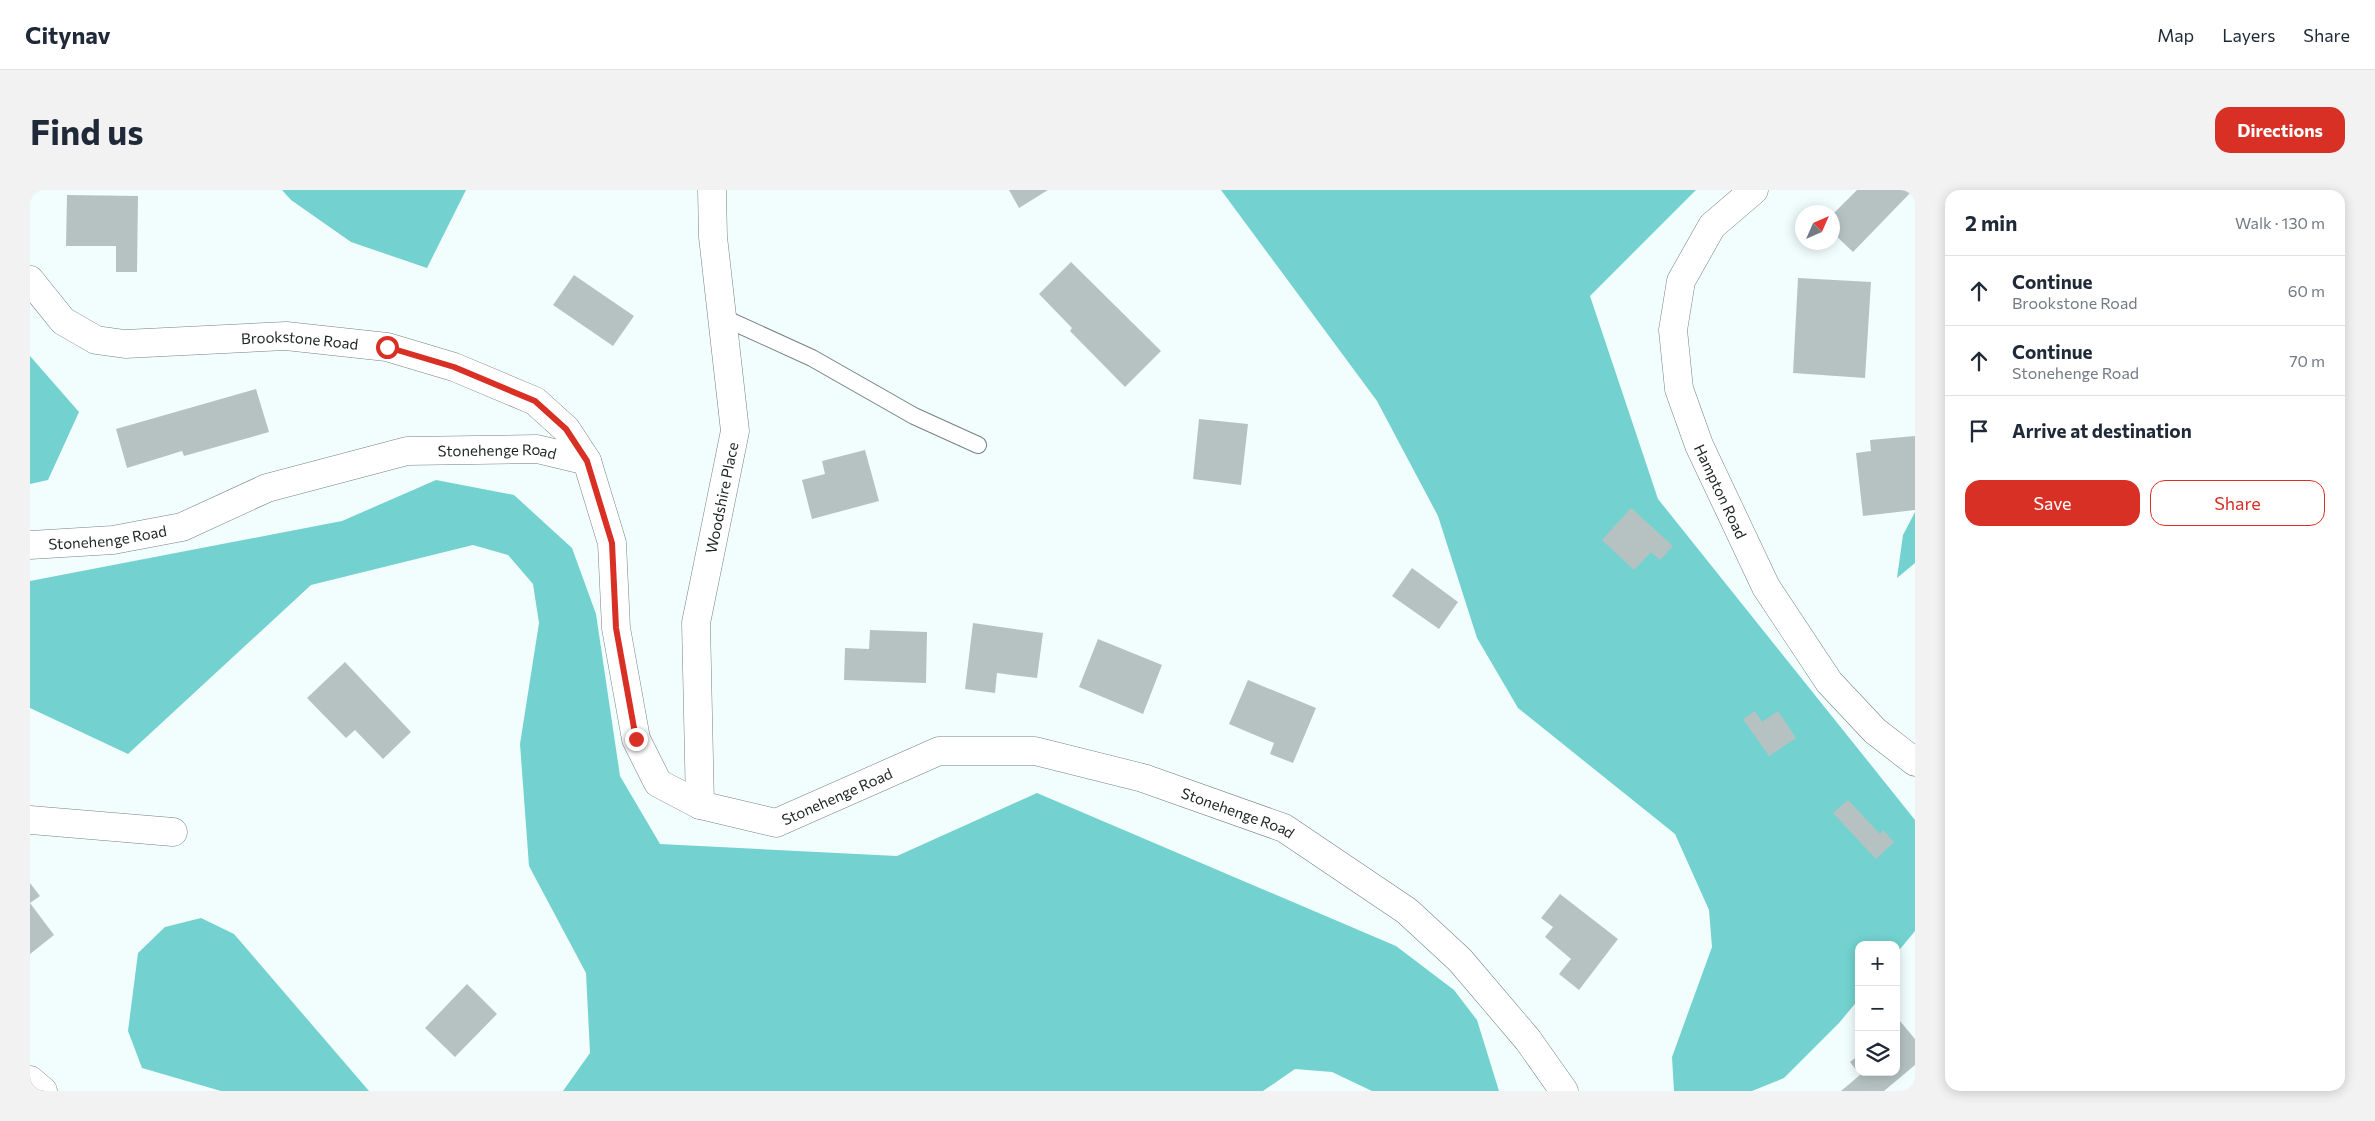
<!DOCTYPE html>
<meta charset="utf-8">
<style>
body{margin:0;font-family:Commissioner,sans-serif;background:#f2f2f3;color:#1f2937}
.controls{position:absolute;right:15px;bottom:15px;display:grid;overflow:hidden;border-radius:10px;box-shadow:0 2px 12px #0003}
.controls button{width:45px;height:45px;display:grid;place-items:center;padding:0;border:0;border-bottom:1px solid #e0e1e3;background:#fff;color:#1f2937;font:25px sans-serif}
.compass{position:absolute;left:1765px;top:15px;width:45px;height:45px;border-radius:50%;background:#fff;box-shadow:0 2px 12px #0003;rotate:45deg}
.stop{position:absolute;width:15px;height:15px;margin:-11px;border:4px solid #d93025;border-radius:50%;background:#fff}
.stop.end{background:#d93025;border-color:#fff;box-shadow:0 1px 5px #0008}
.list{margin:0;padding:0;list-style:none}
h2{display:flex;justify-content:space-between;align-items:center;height:65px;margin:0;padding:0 20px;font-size:21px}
h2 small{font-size:16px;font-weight:400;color:#747a83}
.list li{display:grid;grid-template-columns:32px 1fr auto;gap:15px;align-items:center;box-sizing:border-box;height:70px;padding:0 20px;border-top:1px solid #e0e1e3}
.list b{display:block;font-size:19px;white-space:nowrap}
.list p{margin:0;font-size:16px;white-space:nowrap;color:#747a83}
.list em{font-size:16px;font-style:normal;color:#747a83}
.actions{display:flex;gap:10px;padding:15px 20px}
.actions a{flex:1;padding:11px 0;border:1px solid #d93025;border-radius:15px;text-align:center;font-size:18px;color:#d93025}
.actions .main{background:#d93025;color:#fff}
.icon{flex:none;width:28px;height:28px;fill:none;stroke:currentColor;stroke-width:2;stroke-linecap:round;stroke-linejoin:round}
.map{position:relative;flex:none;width:1885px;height:901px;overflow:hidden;border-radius:15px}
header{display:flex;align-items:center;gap:30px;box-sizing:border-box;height:70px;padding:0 25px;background:#fff;border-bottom:1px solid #e0e1e3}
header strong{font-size:24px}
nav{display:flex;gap:28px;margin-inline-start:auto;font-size:18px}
.intro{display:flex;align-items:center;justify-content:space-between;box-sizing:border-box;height:120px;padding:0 30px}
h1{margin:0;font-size:35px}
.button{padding:12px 22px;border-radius:15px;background:#d93025;color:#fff;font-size:18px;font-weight:700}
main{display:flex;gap:30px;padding:0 30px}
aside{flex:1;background:#fff;border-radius:15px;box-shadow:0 2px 12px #0003}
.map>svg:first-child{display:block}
.forest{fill:#73d2cf}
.building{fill:#b6c2c2}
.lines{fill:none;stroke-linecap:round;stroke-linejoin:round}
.lane-casing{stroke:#768281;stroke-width:18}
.street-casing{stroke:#768281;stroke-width:29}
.secondary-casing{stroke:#768281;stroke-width:29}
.lane{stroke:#fff;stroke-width:16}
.street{stroke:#fff;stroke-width:28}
.secondary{stroke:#fff;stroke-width:28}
.route{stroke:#d93025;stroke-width:6}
.labels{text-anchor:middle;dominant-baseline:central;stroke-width:4.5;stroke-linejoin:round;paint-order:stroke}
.street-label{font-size:15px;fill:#1f2323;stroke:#fff}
</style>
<header>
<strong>Citynav</strong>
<nav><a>Map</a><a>Layers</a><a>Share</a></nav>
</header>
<div class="intro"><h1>Find us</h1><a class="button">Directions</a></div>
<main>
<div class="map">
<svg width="1885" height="901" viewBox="0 0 1885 901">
<rect width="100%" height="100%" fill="#f1fefd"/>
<!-- forest -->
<path class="forest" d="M252,0H436L397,78L321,52L261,10Z
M1191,0H1666L1560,106L1628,309L1885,630V741L1866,764V755H1829V809L1809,833L1754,888L1722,901H1644L1642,867L1682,757L1679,720L1645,644L1488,518L1447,448L1408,326L1347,211Z
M0,166L49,222L18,290L0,294Z
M406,290L484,305L542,358L566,424L590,586L630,654L867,666L1007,603L1366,756L1424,800L1447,830L1469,901H1342L1302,882L1265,879L1233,901H533L560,863L556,783L499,676L490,554L509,433L503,394L478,365L443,355L281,395L98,564L0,518V391L312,331Z
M1885,322V373L1867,388L1873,345Z
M171,728L204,744L339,901H191L112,878L98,841L108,763L135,737Z"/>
<!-- building -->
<path class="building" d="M979,0H1018L989,18Z
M1827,0H1883L1823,62L1802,42V25Z
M37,5L108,6L107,82H86V56H36Z
M1041,72L1131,161L1095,197L1040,141L1042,138L1009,104Z
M544,85L604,126L583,156L523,115Z
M1768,88L1841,92L1835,188L1763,183Z
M226,199L239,242L154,266L152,261L97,278L86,239Z
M1169,229L1218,234L1211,295L1163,289Z
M1885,246V320L1833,326L1826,263L1841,261L1840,250Z
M835,260L849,311L782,329L772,290L795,284L792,271Z
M1601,318L1643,356L1630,370L1621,362L1604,380L1572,350Z
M1382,378L1428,412L1409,439L1362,406Z
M943,433L1013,443L1007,488L967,483L965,503L935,499Z
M840,440L897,442L896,493L814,490L815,458L839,459Z
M1068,449L1132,475L1113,524L1049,497Z
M315,472L381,542L353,569L325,540L316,548L277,508Z
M1218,490L1286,518L1263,573L1240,564L1244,553L1199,534Z
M1725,521L1732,532L1748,521L1766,548L1739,566L1713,529Z
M1818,610L1850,644L1853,640L1864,652L1846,669L1803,623Z
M0,693L10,706L0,713L24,745L0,764Z
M1530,704L1588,749L1549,800L1529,784L1541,769L1515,747L1523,737L1511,728Z
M437,794L467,824L425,867L395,838Z
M1870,831L1885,849V875L1854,901H1811L1830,885L1820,872L1829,865V882H1866V834Z"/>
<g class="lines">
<defs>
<path id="lane" d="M692,127L782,168L884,226L948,255"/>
<g id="street">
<path id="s1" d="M0,90L33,131L66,150L95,154L256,146L357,157L424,177L505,211L536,239L557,271"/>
<path id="s2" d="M670,615L666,433L705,241L683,47L682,0"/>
<path d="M0,630L143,642"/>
<path d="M0,890L13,901"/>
</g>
<g id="secondary">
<path id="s3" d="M1724,0L1682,36L1651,91L1643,140L1649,199L1669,255L1736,397L1799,492L1845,541L1885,572"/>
<path id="s4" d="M0,355L83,350L152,337L237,298L377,261L507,259L557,271L582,353L586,438L606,549L628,593L670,615L746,633L909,561H1005L1113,588L1254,638L1377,721L1430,770L1498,850L1534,901"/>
</g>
</defs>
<!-- lane casing -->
<use href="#lane" class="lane-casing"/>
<!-- street casing -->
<use href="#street" class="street-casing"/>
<!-- secondary casing -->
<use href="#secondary" class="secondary-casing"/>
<!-- lane -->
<use href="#lane" class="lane"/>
<!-- street -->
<use href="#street" class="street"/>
<!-- secondary -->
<use href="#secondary" class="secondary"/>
</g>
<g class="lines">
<!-- route -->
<path class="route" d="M357,157L424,177L505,211L536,239L557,271L582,353L586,438L606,549"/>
</g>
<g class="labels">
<!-- street labels -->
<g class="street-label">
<text stroke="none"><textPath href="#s1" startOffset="295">Brookstone Road</textPath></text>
<text stroke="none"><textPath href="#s4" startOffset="482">Stonehenge Road</textPath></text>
<text stroke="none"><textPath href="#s3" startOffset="338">Hampton Road</textPath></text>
<text stroke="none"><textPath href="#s2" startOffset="310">Woodshire Place</textPath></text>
<text stroke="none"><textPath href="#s4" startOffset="78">Stonehenge Road</textPath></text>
<text stroke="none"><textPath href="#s4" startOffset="1098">Stonehenge Road</textPath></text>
<text stroke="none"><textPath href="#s4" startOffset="1518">Stonehenge Road</textPath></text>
</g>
</g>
</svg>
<div class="controls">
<button>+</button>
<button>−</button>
<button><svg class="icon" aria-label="layers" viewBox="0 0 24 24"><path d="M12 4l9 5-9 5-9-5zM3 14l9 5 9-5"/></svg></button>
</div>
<svg class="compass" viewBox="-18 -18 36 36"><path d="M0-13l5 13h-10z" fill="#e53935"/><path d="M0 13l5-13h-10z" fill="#747a83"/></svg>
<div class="stop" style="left:357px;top:157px"></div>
<div class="stop end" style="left:606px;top:549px"></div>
</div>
<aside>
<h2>2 min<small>Walk · 130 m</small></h2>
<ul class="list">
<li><svg class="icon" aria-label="ahead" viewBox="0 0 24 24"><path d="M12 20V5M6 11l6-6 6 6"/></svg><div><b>Continue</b><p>Brookstone Road</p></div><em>60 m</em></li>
<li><svg class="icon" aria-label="ahead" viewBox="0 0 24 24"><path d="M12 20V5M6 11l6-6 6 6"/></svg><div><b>Continue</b><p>Stonehenge Road</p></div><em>70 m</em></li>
<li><svg class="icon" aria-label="arrive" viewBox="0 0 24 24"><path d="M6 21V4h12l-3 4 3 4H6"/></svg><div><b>Arrive at destination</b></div></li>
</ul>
<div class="actions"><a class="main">Save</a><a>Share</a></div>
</aside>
</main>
